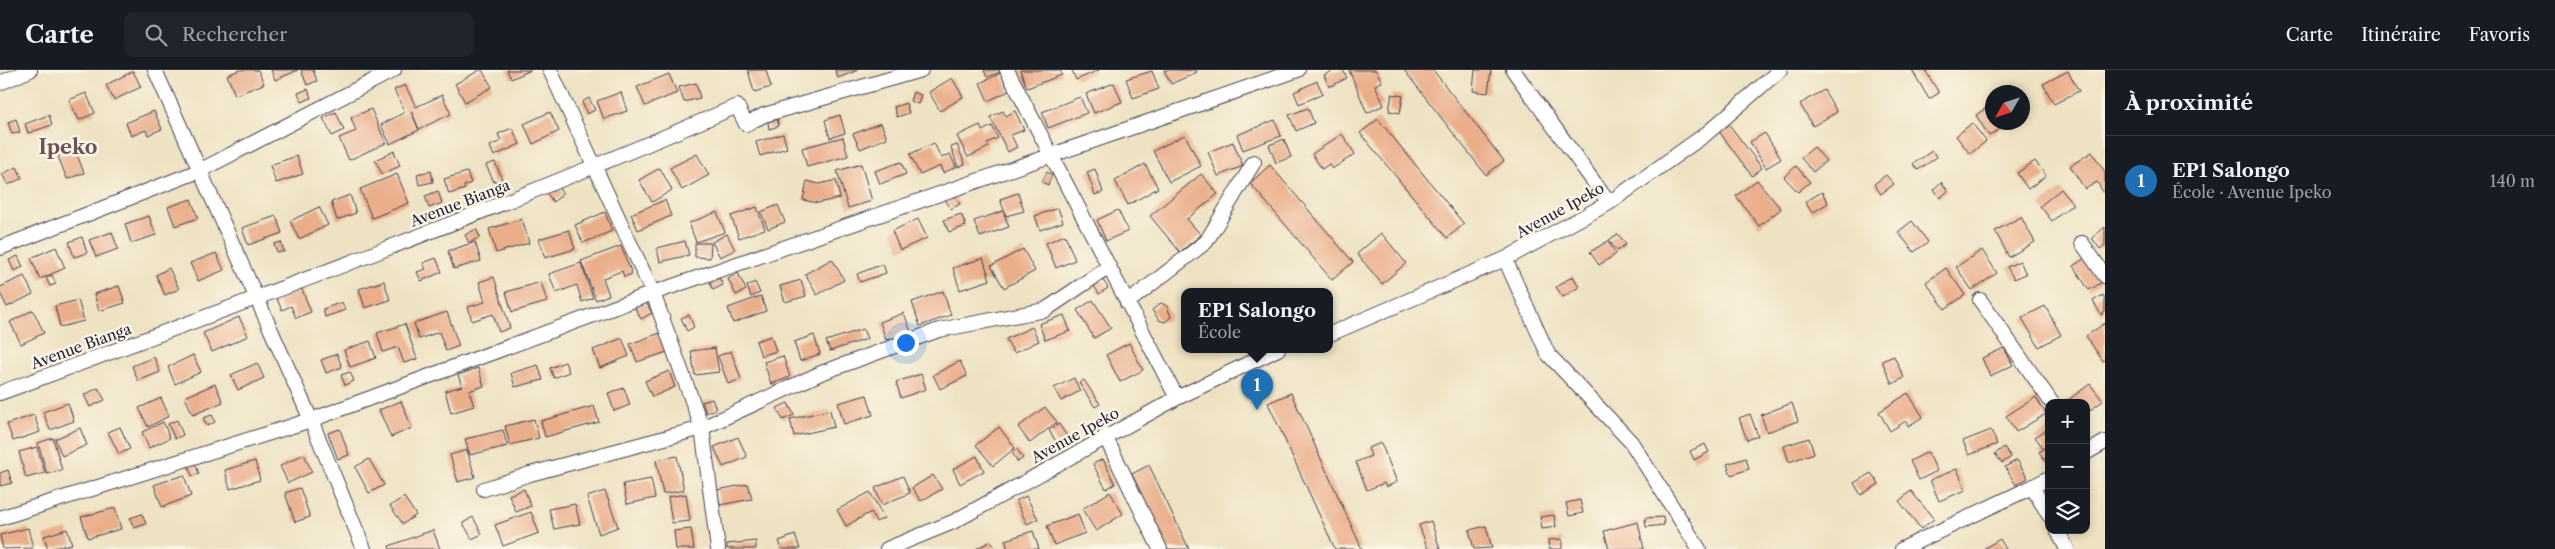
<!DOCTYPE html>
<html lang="fr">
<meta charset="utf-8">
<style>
body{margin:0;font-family:"Libre Caslon Text",serif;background:#20242c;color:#f1f3f6}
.controls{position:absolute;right:15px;bottom:15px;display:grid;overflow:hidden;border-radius:10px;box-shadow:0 2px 8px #0003}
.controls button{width:45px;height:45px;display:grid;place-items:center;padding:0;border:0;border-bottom:1px solid #363941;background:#171b24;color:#f1f3f6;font:25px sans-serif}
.compass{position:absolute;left:1985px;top:15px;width:45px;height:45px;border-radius:50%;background:#171b24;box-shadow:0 2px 8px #0003;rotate:231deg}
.you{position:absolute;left:905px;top:272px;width:18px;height:18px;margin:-12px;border:4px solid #fff;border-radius:50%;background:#1a73e8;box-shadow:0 0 0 8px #1a73e833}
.badge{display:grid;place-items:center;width:32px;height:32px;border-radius:50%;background:#1f6fb2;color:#fff;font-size:16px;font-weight:700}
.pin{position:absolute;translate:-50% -41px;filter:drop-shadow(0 1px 2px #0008)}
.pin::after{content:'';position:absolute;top:26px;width:18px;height:15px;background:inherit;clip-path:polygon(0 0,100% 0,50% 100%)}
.popup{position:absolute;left:1181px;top:218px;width:152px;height:65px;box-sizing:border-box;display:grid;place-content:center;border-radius:10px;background:#171b24;filter:drop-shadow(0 1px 4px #0005);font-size:16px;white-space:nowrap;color:#9ea1a6}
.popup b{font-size:19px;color:#f1f3f6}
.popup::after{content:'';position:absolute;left:50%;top:100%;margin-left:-10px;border:10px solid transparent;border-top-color:#171b24}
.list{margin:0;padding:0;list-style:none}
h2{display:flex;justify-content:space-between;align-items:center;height:65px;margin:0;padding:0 20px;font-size:21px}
h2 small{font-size:16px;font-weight:400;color:#9ea1a6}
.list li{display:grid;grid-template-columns:32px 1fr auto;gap:15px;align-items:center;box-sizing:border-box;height:90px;padding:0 20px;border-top:1px solid #363941}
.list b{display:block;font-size:19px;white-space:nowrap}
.list p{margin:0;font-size:16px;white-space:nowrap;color:#9ea1a6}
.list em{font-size:16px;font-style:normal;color:#9ea1a6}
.icon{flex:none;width:28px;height:28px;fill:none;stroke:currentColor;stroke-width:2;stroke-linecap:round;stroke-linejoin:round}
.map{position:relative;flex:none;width:2105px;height:479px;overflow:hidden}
header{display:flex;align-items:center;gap:30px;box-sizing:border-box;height:70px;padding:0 25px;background:#171b24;border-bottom:1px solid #363941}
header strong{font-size:24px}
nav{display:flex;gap:28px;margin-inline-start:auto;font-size:18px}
.search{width:350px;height:45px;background:#20242c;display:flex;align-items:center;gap:12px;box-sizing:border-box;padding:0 18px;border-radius:10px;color:#9ea1a6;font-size:19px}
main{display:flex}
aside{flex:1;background:#171b24}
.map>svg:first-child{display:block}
.building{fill:#eaae8b}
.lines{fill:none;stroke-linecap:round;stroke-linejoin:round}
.minor-casing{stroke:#413f4f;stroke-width:16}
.minor{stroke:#fff;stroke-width:14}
.labels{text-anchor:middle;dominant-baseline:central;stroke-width:5;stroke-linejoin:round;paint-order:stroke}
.street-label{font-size:15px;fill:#22223b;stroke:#fcf5e5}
.district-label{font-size:20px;font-weight:bold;fill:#685357;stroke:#fcf5e5}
</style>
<header>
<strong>Carte</strong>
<div class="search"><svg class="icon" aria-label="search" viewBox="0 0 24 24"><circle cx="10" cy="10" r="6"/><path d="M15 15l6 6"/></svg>Rechercher</div>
<nav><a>Carte</a><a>Itinéraire</a><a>Favoris</a></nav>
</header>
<main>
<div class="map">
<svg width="2105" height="479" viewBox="0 0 2105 479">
<rect width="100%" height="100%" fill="#fcf5e5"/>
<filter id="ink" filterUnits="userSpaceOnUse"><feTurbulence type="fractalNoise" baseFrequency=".02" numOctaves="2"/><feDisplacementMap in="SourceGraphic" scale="10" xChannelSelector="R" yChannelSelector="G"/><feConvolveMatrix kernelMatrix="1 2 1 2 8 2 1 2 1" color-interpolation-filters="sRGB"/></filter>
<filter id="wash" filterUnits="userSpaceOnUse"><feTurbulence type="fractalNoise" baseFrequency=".0096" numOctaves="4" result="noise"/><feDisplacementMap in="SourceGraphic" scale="20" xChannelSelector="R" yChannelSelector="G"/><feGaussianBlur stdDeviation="1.12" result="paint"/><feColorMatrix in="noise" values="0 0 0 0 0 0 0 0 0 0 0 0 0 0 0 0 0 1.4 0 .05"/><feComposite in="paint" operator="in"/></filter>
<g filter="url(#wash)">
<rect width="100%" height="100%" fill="#eee2c2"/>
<g id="blocks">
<!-- building -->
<path class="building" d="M240,0H258L264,14L235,25L227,5Z
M271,0H298L275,10Z
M301,0H313L317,11L307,15Z
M480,0H482L492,17L465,32L455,14Z
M507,0H531L511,9Z
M748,0H766L771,17L754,22Z
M835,0H858L838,8Z
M984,0H999L1000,2L987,7Z
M1020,0H1060L1062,5L1027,18Z
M1072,0H1099L1076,10Z
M1164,0H1196L1197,2L1171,14Z
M1335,0H1343L1347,8L1329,17L1324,5Z
M1349,0H1376L1382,12L1375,15L1384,35L1367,43Z
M1404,0H1433L1504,91L1486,105Z
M1475,0H1491L1488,23L1473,21Z
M1912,0H1925L1939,23L1929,29Z
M133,1L141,17L114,30L106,15Z
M1152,1L1159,19L1133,28L1126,9Z
M2068,1L2079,21L2054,34L2043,14Z
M1001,3L1009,21L988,31L980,13Z
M669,4L677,23L645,36L637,17Z
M952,8L963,27L940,41L929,22Z
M1317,11L1323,24L1299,34L1294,22Z
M696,13L700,28L684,32L679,17Z
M1114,13L1122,32L1094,43L1086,24Z
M405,15L416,37L442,25L451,44L419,59L411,41L419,60L390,74L381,55L405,42L394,20Z
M308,19L311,28L302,32L298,23Z
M1824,20L1837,42L1813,56L1800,34Z
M621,22L627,41L604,49L597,31Z
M913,22L921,25L918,34L910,31Z
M86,23L95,43L79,50L69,30Z
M1392,24L1403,26L1400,43L1389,41Z
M1080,27L1087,43L1048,58L1042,42Z
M589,28L595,40L587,44L582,32Z
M906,33L909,43L897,47L894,37Z
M1992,34V52H2004L2006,55L1989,66L1976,45Z
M1308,38L1314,53L1296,61L1289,45Z
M371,39L386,73L349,90L339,68L356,61L351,48Z
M154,41L162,59L148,65L146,60L131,66L126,53Z
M1003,41L1006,46L1015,41L1024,60L1011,65L1017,77L1008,82L990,47Z
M336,42L344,60L332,66L323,48Z
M550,42L559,61L533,74L524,54Z
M49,45L52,55L28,63L25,54Z
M840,45L845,63L830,68L825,50Z
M16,49L20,62L12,64L8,52Z
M777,49L779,56L769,59L768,52Z
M1378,49L1464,154L1447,168L1360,63Z
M1275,50L1281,66L1243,80L1237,65Z
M881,53L887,68L860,79L853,64Z
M1728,53L1762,98L1752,106L1718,60Z
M1972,53L1986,71L1970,84L1956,66Z
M980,55L982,61L992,56L998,68L987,73L989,77L968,87L957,66Z
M512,58L520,74L494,86L490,76L501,71L498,64Z
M1765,63L1781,89L1766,98L1750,72Z
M783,64L787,78L760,86L756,72Z
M1342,64L1355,84L1332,99L1329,94L1322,99L1312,84Z
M1185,65L1201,96L1169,112L1153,81Z
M843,67L848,86L807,97L802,78Z
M1284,69L1291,87L1276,93L1269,75Z
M1233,72L1243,96L1218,106L1208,82Z
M934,73L941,88L950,84L956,97L943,103L940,96L920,105L910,84Z
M957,75L965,94L958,97L951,77Z
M1814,77L1826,91L1813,102L1801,88Z
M75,79L84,103L67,109L58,86Z
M394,81L400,96L382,104L375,90Z
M1932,81L1937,87L1918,100L1913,94Z
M2092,82L2105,102V125L2097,112L2085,119L2070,96Z
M697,84L709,105L682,120L670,98Z
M297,86L303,104L276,113L270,95Z
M2035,91L2046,106L2028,119L2017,103Z
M495,92L502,109L494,112L486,95Z
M901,92L906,104L880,114L875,101Z
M861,94L872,131L848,138L837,101Z
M1145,94L1158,118L1128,135L1115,111Z
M1270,95L1353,192L1332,210L1250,113Z
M1796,96L1810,112L1798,122L1784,107Z
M17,97L22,108L8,115L2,104Z
M660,98L672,120L652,132L639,110Z
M1095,99L1103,122L1095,125L1087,102Z
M431,101L433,112L419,115L417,104Z
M467,102L471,113L464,116L465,119L449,124L444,109Z
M1047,102L1052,105L1048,115L1042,112Z
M397,104L409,133L372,148L360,119Z
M1201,104L1218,124L1187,149L1201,165L1180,182L1150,146Z
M1886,105L1894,114L1881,124L1874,114Z
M836,110L840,128L818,133L803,130L807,111L819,114Z
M1757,110L1781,139L1759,156L1736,126Z
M1941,112L1948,121L1940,128L1934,119Z
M557,116L563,124L553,132L547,123Z
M2061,119L2073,134L2052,151L2040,136Z
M438,121L442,133L429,138L425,126Z
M1822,122L1828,133L1812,143L1805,132Z
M1018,123L1024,141L1006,146L1000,129Z
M954,124L960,134L951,139L945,129Z
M350,125L356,143L337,150L331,132Z
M191,129L198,148L175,156L168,137Z
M665,130L671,146L638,160L631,144Z
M778,135L785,152L768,159L761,142Z
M319,137L328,155L299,169L290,151Z
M757,137L765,159L739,168L731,146Z
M1058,138L1063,152L1040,160L1035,146Z
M1118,140L1128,161L1106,171L1097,150Z
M1003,141L1009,157L980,167L974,151Z
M605,142L612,161L583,173L575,155Z
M717,142L725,162L696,172L689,153Z
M961,144L966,156L949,162L944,150Z
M149,146L156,165L131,173L125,154Z
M276,146L282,163L248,175L242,158Z
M2021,147L2035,172L2009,187L1995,161Z
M522,149L529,173L496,183L489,159Z
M918,149L927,168L900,180L892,161Z
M1912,151L1928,172L1914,182L1898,162Z
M2105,157V175L2100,179L2092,168Z
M476,159L480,167L469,173L465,165Z
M569,160L575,179L545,188L539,169Z
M112,162L118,179L96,187L89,170Z
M1381,163L1406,193L1382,214L1357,184Z
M727,164L735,180L720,187L712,172Z
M1618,164L1626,174L1617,181L1609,170Z
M1065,165L1075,190L1056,198L1046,173Z
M82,167L87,183L74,187L69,172Z
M685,171L689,185L660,192L657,178Z
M1608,171L1616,184L1599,195L1590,182Z
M281,172L284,182H277L274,174Z
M475,172L481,191L454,199L448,181Z
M695,173H711L710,188L695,187Z
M621,176L632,204L624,207L622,201L603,208L609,225L596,230L581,191Z
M56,177L65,198L40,209L31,188Z
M1023,179L1035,201L1004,218L991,196Z
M1982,180L1997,203L1972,220L1956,197Z
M216,183L224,200L198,211L190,193Z
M18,186L23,197L14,201L9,190Z
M436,188L442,202L421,211L417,202L426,199L423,193Z
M983,188L990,210L960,220L953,198Z
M2085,188L2101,213L2089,220L2073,196Z
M832,189L844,210L817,225L805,204Z
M2020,191L2026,204L2014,209L2007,197Z
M581,193L593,228L582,232L577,215L556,223L549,204Z
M883,194L886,203L860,212L857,204Z
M169,198L179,219L165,225L156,205Z
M1946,198L1965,225L1945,239L1926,212Z
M738,203L746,220L736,225L728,209Z
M52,205L56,214L50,216L46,208Z
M24,206L33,224L7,237L0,223V217Z
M1573,206L1579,217L1563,227L1556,217Z
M494,207L510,258L499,262L493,244L472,251L468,237L485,232L479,212Z
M719,208L723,215L713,220L710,213Z
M801,210L806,226L785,232L780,216Z
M1103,210L1108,218L1099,224L1094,216Z
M384,211L390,230L365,238L359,219Z
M541,212L547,232L512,242L506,222Z
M755,212L760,223L751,227L747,216Z
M119,216L125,233L99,241L94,224Z
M301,217L311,242L296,248L291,236L282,240L276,227Z
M943,221L951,245L920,256L912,232Z
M2103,225L2105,229V242L2101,245L2093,231Z
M761,226L766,241L733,253L728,238Z
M78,230L84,251L60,257L55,236Z
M1093,230L1111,258L1094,268L1077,240Z
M342,232L345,240L325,247L323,239Z
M646,232L652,243L641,249L635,238Z
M1161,233L1167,236L1171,247L1165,252L1159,250L1152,240Z
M2045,236L2061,265L2039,277L2022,248Z
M33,240L44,263L21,274L10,252Z
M447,242L459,276L446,281L439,262L419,269L414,253Z
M904,243L911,262L886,270L880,252Z
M689,245L694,257L687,261L681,248Z
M1064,245L1070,261L1045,270L1039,254Z
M239,247L248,266L212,282L203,263Z
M2105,253V290L2103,291L2086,266Z
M405,254L417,289L404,293L398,277L383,282L377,263Z
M1032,257L1039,271L1014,283L1006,269Z
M863,259L867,269L830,281L826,271Z
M660,263L667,282L637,292L630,274Z
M814,265L820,284L800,291L794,272Z
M771,266L776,281L761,286L756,271Z
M622,268L629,286L600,298L593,280Z
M370,271L376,288L350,297L344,280Z
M1129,273L1143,300L1120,312L1106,285Z
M715,278L719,302L695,305L691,281Z
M2004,278L2013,295L1990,306L1982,288Z
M731,281L741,309L728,314L718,286Z
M337,284L342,297L326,303L321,290Z
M193,285L201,302L175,314L168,297Z
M783,286L790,307L771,314L764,292Z
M1894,286L1904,308L1892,314L1882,291Z
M154,287L160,302L138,311L132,296Z
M960,291L967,306L940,319L933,305Z
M565,292L569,302L554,308L550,298Z
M257,293L264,308L238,320L231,305Z
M538,295L543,310L515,317L511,303Z
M478,298L484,316L469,321L474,336L451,343L445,321L462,316L458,305Z
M669,301L675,317L652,327L645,311Z
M350,302L354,311L345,315L341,305Z
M921,304L926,319L901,328L896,312Z
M1074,308L1080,321L1061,331L1054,318Z
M1084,310L1100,334L1095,337L1079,313Z
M215,314L223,332L193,345L185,327Z
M2090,314L2103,331L2086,343V333H2064Z
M98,318L105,330L90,337L84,325Z
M624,318L630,335L614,341L608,323Z
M1291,323L1362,479H1335L1268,333Z
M1908,323L1923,347L1908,356L1906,351L1890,361L1879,342Z
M867,325L873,345L844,354L838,333Z
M2036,327L2046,344L2016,362L2006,346Z
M161,328L169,346L148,357L139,338Z
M712,329L716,339L706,343L702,332Z
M401,331L412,358L391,367L379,340Z
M68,333L74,351L50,360L43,342Z
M788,333L794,345L783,350L777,338Z
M1792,333L1798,351L1767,362L1761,345Z
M594,336L599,352L545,367L541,351Z
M1045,337L1057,352L1030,373L1018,357Z
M830,340L834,357L794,366L790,349Z
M1750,344L1758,366L1747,370L1739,348Z
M34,345L40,362L13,371L7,354Z
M212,345L215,352L207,356L203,348Z
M534,349L539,368L510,375L505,356Z
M177,350L183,365L175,369L168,354Z
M163,352L170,368L149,378L142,362Z
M1059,354L1068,368L1058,375L1049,360Z
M120,357L130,379L119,384L108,362Z
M999,357L1015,378L993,396L976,375Z
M80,358L87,375L62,386L55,369Z
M2049,358V391L2047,393L2039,382L2044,379L2035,367Z
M340,359L349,385L338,389L328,363Z
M503,360L507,376L470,385L465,369Z
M1991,360L1997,374L1969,385L1963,371Z
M738,367L747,387L723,397L714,377Z
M53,368L62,400L47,404L38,373Z
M1809,368L1814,383L1789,392L1784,376Z
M1381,373L1397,412L1386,417L1384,413L1367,420L1356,392L1371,386L1368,378Z
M1705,374L1709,382L1694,390L1690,381Z
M37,377L45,403L26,408L19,382Z
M2004,377L2011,387L2002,393L1995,384Z
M1017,379L1023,388L1018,392L1012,383Z
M467,380L475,407L458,412L450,385Z
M1928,382L1937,401L1919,410L1910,391Z
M304,384L312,402L288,413L280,396Z
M677,386L684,420L663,424L656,390Z
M977,386L984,401L960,414L953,399Z
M1746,388L1749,399L1731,405L1727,394Z
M369,389L384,415L369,423L355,397Z
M1103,389L1115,414L1106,419L1093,394Z
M2017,390L2028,408L2016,415L2005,397Z
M255,391L260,410L230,419L225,400Z
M195,393L199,404L192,406L188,395Z
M1149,395L1189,479H1166L1130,405Z
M1957,399L1966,420L1939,431L1930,410Z
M8,400L12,413L0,416V403Z
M1871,403L1879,414L1861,425L1854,413Z
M184,405L191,426L162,437L154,415Z
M933,405L942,419L921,431L912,418Z
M903,406L910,423L882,435L875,418Z
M651,409L655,428L627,434L623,414Z
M748,414L752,429L720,435L717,420Z
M300,418L310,447L295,452L285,423Z
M524,419L531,436L516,442L509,425Z
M605,421L618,457L599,464L587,427Z
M1911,421L1934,449L1921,459L1899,431Z
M870,422L884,448L876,452L871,442L846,456L837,440Z
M1110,422L1123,444L1096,461L1082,439Z
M686,424L690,451L672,453L668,427Z
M1026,426L1038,449L1027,454L1016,431Z
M404,427L416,445L403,454L390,436Z
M1580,430L1583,443L1569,446L1566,433Z
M575,434L580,454L554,459L549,439Z
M115,438L121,459L88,468L81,447Z
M531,442L539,463L503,476L495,455Z
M142,444L146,454L134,458L130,448Z
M1078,444L1085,463L1054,475L1047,456Z
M1554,445L1556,457L1542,459L1540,447Z
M473,447L482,464L472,469L463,453Z
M1663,447L1664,455L1646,457L1645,448Z
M1431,451L1440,479H1428L1419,455Z
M1638,452L1644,479H1609L1604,461Z
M1486,456L1492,478L1474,479L1469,460Z
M28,458L33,478L3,479L0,465Z
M67,459L72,474L48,479L44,466Z
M691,459L694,479H676L674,461Z
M433,460L440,479H390L389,476Z
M1033,461L1039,479H1008L1005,470Z
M795,465L800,479H782L779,471Z
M1562,469V479H1549L1548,470Z
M2000,469L2006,479H1983Z
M756,471V479H727V474Z
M991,471L996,479H976Z"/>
</g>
</g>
<g filter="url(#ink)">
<use href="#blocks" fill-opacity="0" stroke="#413f4f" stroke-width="1"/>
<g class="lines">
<defs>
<path id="minor" d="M155,0L311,350L364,479
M550,0L653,223L702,358L718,479
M1007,0L1177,328
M1513,0L1609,133
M0,13L30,0
M2082,173L2105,206
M0,178L199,101L394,0
M1505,189L1548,284L1631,372L1699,479
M1980,230L2052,333
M1127,233L1206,172L1254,92
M1330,264L1505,189L1609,133L1706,64L1780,0
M0,323C247,232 495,141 737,36L746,54L764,45L921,0
M1105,366L1160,479
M2086,383L2105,372
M2049,408L2032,417L2049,445
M484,419L530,404L702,358L821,303L939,260L1045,240L1109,197
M0,448L311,350L653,223L1298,0
M2057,460L2067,479
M887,479L953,452L1177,328L1278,279
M1902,479L2032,417"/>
</defs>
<!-- minor casing -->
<use href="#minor" class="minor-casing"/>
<!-- minor -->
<use href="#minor" class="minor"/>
</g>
</g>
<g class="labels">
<!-- street labels -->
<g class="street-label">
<text transform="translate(460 133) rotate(-21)">Avenue Bianga</text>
<text transform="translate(1560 140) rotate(-29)">Avenue Ipeko</text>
<text transform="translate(81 276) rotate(-20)">Avenue Bianga</text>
<text transform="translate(1075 365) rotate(-29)">Avenue Ipeko</text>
</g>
<!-- district labels -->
<g class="district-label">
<text x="68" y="77">Ipeko</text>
</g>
</g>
</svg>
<div class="controls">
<button>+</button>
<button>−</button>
<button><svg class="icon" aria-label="layers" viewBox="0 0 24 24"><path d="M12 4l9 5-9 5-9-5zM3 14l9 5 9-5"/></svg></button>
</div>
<svg class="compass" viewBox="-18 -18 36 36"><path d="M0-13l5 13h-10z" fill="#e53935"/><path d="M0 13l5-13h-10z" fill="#9ea1a6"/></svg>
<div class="you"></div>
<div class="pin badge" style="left:1257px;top:340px">1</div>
<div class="popup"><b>EP1 Salongo</b>École</div>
</div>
<aside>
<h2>À proximité<small></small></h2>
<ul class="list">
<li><span class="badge">1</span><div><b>EP1 Salongo</b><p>École · Avenue Ipeko</p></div><em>140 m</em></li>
</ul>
</aside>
</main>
